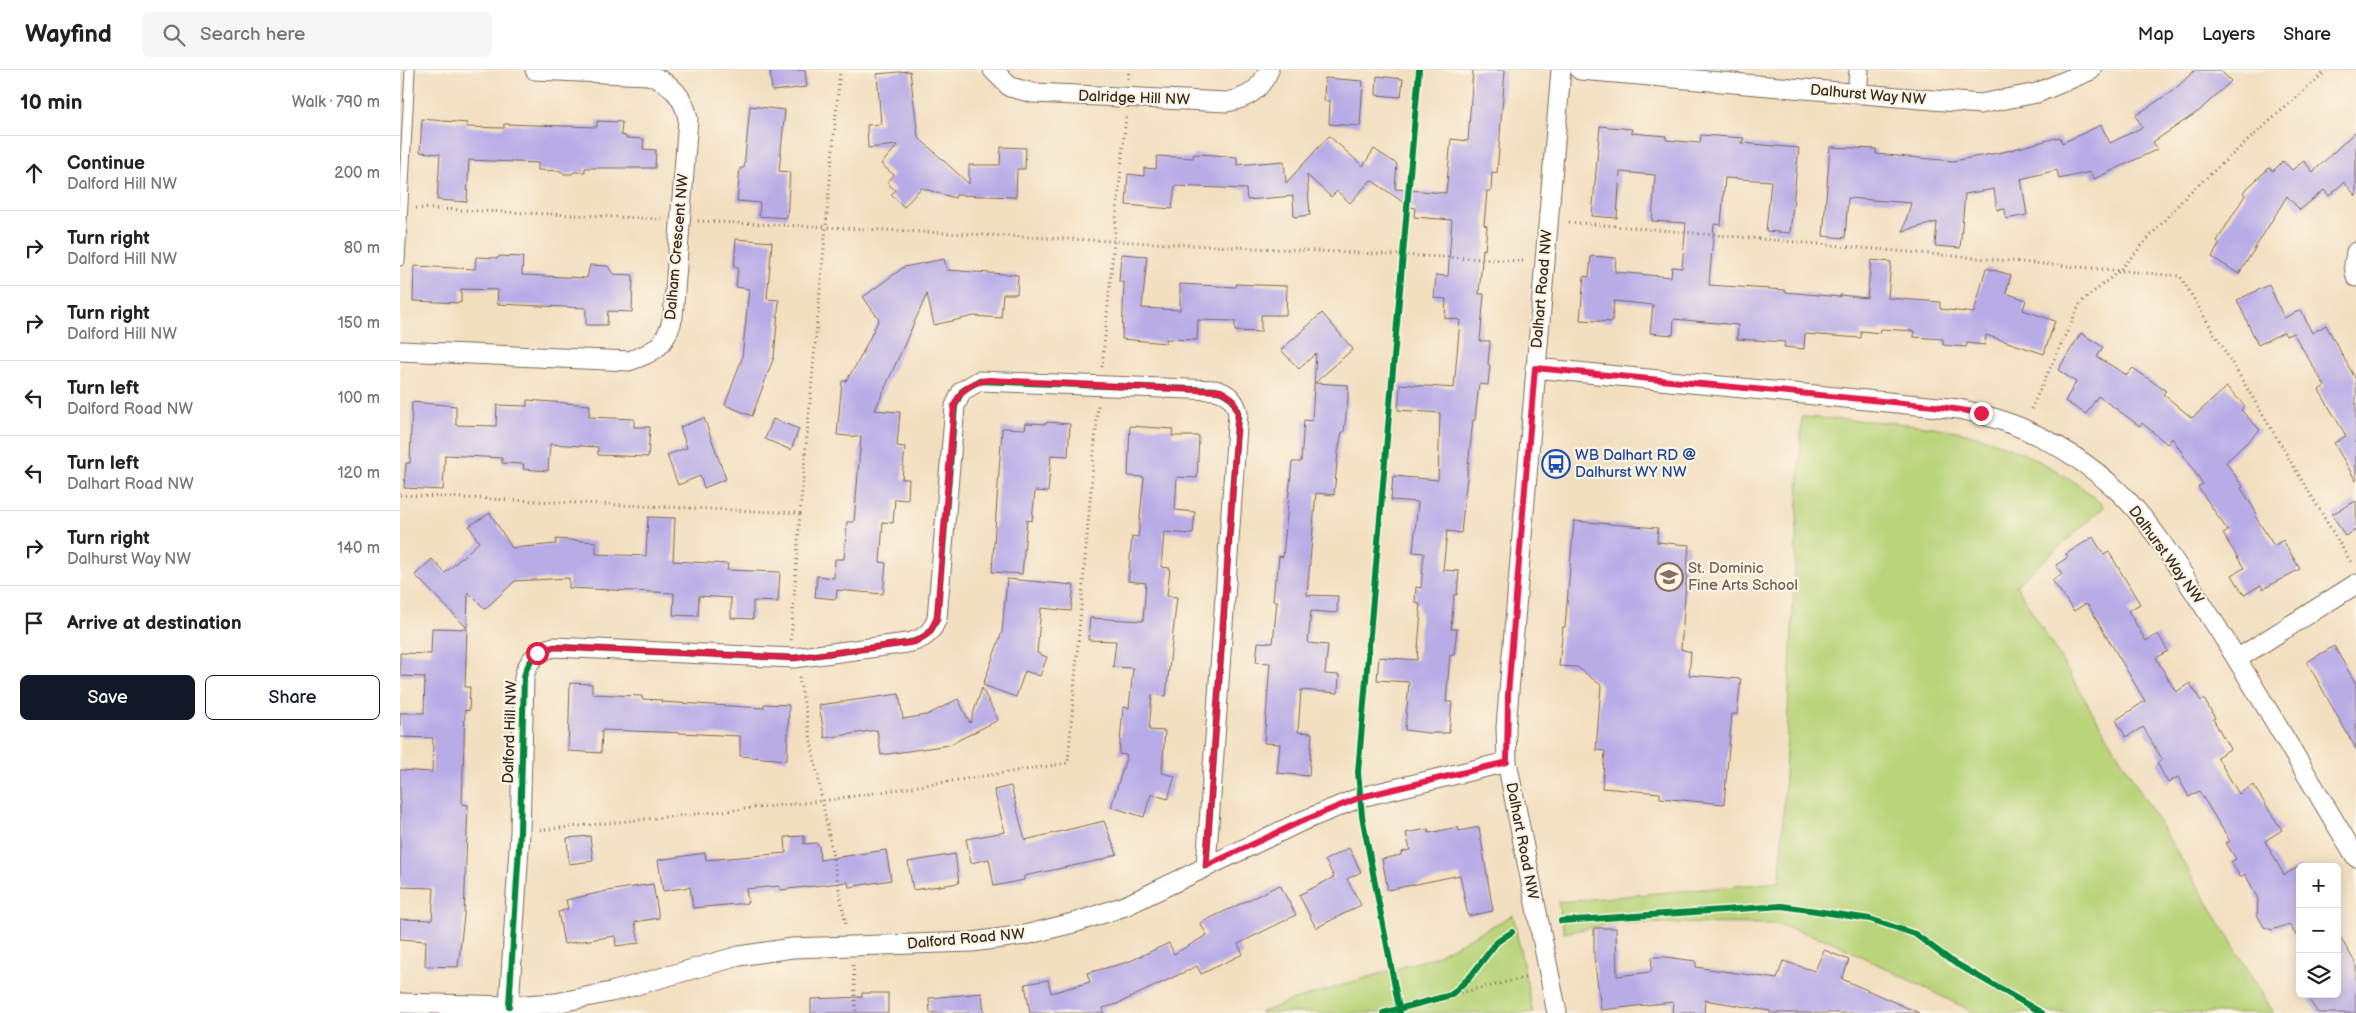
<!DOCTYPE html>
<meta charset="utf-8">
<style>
body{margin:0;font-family:"Balsamiq Sans",sans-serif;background:#f6f6f6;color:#202124}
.controls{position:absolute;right:15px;bottom:15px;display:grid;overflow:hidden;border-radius:8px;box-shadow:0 2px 12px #0003}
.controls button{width:45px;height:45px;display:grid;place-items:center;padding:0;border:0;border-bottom:1px solid #e0e0e0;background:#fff;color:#202124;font:25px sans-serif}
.stop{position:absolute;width:15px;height:15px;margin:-11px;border:4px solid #e11d48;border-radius:50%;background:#fff}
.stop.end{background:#e11d48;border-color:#fff;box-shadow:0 1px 5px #0008}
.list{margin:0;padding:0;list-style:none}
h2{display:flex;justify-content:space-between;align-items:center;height:65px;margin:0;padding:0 20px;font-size:21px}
h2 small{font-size:16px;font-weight:400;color:#757577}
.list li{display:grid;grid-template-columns:32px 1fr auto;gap:15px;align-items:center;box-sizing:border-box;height:75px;padding:0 20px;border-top:1px solid #e0e0e0}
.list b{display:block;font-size:19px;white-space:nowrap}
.list p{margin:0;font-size:16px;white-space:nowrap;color:#757577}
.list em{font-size:16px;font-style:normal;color:#757577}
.actions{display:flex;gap:10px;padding:15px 20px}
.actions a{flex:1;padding:11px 0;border:1px solid #111827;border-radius:8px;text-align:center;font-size:18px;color:#111827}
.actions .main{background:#111827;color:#fff}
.icon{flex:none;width:28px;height:28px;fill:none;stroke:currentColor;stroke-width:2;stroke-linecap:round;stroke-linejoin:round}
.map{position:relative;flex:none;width:1956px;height:943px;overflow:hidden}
header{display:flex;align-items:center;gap:30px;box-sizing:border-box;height:70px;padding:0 25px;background:#fff;border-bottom:1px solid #e0e0e0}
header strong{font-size:24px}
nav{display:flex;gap:28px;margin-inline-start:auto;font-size:18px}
.search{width:350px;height:45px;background:#f6f6f6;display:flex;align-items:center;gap:12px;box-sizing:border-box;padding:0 18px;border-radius:8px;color:#757577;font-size:19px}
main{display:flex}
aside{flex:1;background:#fff}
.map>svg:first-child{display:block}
.green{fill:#b9d47a;stroke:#7a7f4c}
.building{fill:#b8ace7}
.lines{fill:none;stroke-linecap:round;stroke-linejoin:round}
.service-casing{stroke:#7b6957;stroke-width:11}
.minor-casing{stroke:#7b6957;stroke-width:21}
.path{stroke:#7b6957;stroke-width:3;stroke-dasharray:1 4;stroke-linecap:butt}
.service{stroke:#fff;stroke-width:9}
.minor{stroke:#fff;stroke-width:19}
.cycleway-casing{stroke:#fcf5e5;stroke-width:9}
.cycleway{stroke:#00873e;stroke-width:6}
.route{stroke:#e11d48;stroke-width:6}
.labels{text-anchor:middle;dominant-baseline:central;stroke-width:4.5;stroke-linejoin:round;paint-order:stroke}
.street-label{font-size:15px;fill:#3b2a1e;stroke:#fcf5e5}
.transit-label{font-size:15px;fill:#164399;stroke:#fcf5e5;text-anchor:start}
.education-label{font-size:15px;fill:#785e54;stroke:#fcf5e5;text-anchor:start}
</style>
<header>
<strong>Wayfind</strong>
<div class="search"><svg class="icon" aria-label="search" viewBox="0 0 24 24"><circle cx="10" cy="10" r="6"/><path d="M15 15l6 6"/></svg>Search here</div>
<nav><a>Map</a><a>Layers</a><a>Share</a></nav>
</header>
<main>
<aside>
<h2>10 min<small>Walk · 790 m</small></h2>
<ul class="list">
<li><svg class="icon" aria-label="ahead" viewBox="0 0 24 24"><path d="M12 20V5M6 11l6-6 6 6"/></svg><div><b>Continue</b><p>Dalford Hill NW</p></div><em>200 m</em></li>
<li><svg class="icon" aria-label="right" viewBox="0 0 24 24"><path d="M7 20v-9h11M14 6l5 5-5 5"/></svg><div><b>Turn right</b><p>Dalford Hill NW</p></div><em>80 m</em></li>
<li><svg class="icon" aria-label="right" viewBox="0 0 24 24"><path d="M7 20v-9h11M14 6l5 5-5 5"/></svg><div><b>Turn right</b><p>Dalford Hill NW</p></div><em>150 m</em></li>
<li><svg class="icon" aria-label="left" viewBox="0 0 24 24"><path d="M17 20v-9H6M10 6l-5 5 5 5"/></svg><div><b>Turn left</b><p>Dalford Road NW</p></div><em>100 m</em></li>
<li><svg class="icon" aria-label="left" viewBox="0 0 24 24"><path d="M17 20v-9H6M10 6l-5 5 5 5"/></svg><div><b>Turn left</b><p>Dalhart Road NW</p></div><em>120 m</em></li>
<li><svg class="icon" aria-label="right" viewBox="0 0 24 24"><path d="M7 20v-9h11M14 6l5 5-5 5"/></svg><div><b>Turn right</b><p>Dalhurst Way NW</p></div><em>140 m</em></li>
<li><svg class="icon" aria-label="arrive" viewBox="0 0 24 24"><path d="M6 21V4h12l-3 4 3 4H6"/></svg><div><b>Arrive at destination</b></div></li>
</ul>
<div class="actions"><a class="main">Save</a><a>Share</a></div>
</aside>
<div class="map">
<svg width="1956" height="943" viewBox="0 0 1956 943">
<rect width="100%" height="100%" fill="#fcf5e5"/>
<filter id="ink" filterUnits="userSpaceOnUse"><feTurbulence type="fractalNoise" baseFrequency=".02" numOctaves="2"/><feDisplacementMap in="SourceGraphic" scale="10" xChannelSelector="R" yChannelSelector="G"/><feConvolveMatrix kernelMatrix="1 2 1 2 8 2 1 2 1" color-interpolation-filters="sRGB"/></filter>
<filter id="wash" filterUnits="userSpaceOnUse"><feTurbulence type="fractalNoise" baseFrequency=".0096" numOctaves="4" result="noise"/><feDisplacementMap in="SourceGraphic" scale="20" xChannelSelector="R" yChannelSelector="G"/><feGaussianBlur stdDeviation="1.12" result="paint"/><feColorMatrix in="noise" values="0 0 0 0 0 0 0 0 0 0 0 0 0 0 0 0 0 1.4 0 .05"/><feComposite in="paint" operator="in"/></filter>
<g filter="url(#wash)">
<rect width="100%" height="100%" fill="#f2dfc0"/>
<!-- green -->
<path class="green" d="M1402,347C1454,351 1509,351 1561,362C1607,372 1672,403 1704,437L1616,515L1874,943H1575L1431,871L1375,854L1213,853L1164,863L1158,832L1380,812Z
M1113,845L1133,943H859L888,932L1034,887Z"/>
<g id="blocks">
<!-- building -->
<path class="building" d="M370,0H405L407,17L372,21Z
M1073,0H1105L1097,103L1092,102L1091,121H1087L1084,155L1087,156L1085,180L1083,179L1079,224H1084L1080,271H1090L1088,294L1090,295L1088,315L1079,314L1075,350H1073L1061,463L1047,461L1043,500L1059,501L1057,525H1054L1051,559H1057L1054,585H1050L1046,632H1052L1049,663H1027L1005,660L1009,612L977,610L979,587L1017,590L1021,542L1019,541L1020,534L1015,533L1016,517L1021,518L1024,483L1013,482L1018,432L991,430L993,406L1038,410L1040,343L998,340L1000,314L1054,318L1060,250L1045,248L1046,229L1034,228L1036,205L1048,206L1052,150L1014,147L1015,138L1010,137L971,110L950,133L937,121L931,127L907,105L910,145L894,147L893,126L847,130L846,119L775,116L772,139L726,135L728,104L744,106V98L756,99L757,86L793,88L794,84L815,85L837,87V95L884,91L886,113L929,66L963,96L974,79L997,94L995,119L1046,123L1051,69L1068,71Z
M1795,0H1820L1831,11L1799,41L1753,72L1758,79L1694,109L1690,102L1659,109L1657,100L1621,109L1627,145L1606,149L1605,139L1597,140L1594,119L1565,124L1560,178L1535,176L1537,152L1503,161L1511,133L1448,128L1445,168L1423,166L1430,77L1476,79V84L1553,91L1603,82L1660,67L1662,73L1701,55L1710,73L1743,57L1735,46L1774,20Z
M510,1L518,67L569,114V95H600L601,77L626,78L625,99H617L616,127L556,125L555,128L521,118L504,137L491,125L495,120L487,113L494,105L481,94L498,75L468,78L467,55L481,54L477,4Z
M977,6L1003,9L1001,27L976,25Z
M925,8L963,11L960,56L929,54L930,31H924Z
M350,36L385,40L379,101L390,102L387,148L359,146L360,133L337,131L340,98H344Z
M22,49L67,53V57L104,58V54L197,57V51L222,52L221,65L226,66V68L244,69L243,79L256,80L255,98H185V102H174L172,104H164L161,101L138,100V93L69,90L67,132L37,130L40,84L20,82Z
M1200,56L1232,59L1231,63L1266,66V70L1300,73L1301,65L1344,68L1341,73L1399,78L1390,163L1366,161L1371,111L1325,108L1321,155L1314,154L1309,215L1385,220V222L1440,227V225L1467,228L1471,190L1491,192L1488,228L1540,232V239L1574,243L1586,198L1611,205L1606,223L1626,230L1623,240L1655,251L1644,284L1586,265L1585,275L1567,273L1566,277L1543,275V269L1514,267V261L1481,259L1480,263L1461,261V268L1405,264L1404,279L1384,277L1385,272L1337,269L1338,255L1274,249L1273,265L1250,263L1253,235L1214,231L1212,252L1180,250L1184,206L1189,207L1191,186L1216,188L1215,202L1271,207L1272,197L1282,198L1286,153L1252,151L1255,105L1220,102L1217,148L1192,146Z
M1956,61V126L1944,112L1929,126L1924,120L1900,140L1887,126L1839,204L1812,187L1820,173L1817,171L1845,125L1843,122L1869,98L1873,101L1883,91L1892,100L1904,91L1913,102Z
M336,169L372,172L367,229L379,230L374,287L352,346L325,335L342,288L349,219L336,217L338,197H334Z
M721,184L747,186L742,238L780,240V214L836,217V214L857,215L887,216L886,245H861V262L835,261V251L798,250L797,270L766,269V273L722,269L724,212H719Z
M99,186L123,187L122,205L187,208L190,195L208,196L213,204L233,205L232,242L208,241L207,255H186V238L97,234L98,220L61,219V233L13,231L14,196L75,199L76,187L99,188Z
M544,189L547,200L618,205L617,224H603L601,248L574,246L534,255L527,224L475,340L500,342L497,376L505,377L502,409H509L508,430L495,429L493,453L483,452L480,492L486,493L483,524L437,520L436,529L415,527L417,506L434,508L435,489H444L447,452H454L461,367L437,365L442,311H446L458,292L479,249L463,227L504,197Z
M1869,215L1884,248L1901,240L1912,263L1926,255L1956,310V411L1934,373L1946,366L1919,320L1925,316L1893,263L1886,266L1884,262L1858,275L1837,230Z
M922,243L953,279L915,313L948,315V328L944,362H942L938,382L934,425L916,423L907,525L938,526L937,543L911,541L908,573L928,575L925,604L939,605L938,623L901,620L898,662L912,663L909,706L877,703L880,674L864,673L870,593L856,592L858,572L873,573L877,531H873L875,508H877L879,486L883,487L892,392H901L904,350L912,351L916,283L899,299L881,280Z
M1681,263L1703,277L1697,287L1727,305L1733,298L1766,321L1763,324L1792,348L1827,317L1845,336L1841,340L1860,360L1826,392L1843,417L1841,418L1857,444L1855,446L1874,476L1883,470L1900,499L1863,519L1861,515L1844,525L1832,505L1844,498L1823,464L1828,461L1798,417L1803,414L1772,368L1767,374L1742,353L1740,356L1698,326L1686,344L1665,331L1676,312L1658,300Z
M127,330L190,335L189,347L234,349V357H250L248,387L198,385V377L150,374L148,401L123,399L124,394L102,393V388L45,385L43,420L4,418L6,393H10L12,332L56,336V355L96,356L97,335L127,336Z
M304,348L326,409L304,418L300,406L278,415L267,385L287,378L280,357Z
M373,349L399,359L391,380L365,369Z
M647,352L670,354L668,386L651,385L648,422L635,421L632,451L627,450L622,504L592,502L602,358L625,359L626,353L646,354Z
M730,356L773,359L772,366H799L797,408L777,407L775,440L795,442L793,464L764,462L761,497L770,498L767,526L777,527L766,626L752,625L749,660L765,661L762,703L775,706L768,729L751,724L744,747L711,737L727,685L719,684L723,637L729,638L733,598L713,597L716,571L688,570L690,548L743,551L746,513L728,511L732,466L738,467L744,407L728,406Z
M1956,431V460L1945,466L1932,444Z
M90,443L112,478L156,474V469L196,472V484L246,486L248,447L275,448L273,491L328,494L327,500L380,502L378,532L353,531V549L331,548V528L299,526L298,546L273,545L274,523L169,518V508L115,511L85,539L68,522L67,558L15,505L32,489L45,503L79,472L69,456Z
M1174,451L1258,458L1257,472L1289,475L1281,579L1291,582L1289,605L1341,609L1337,644H1332L1324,734L1260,728V723L1202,718L1205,681L1196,680L1201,615L1177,597L1159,596L1163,557H1165Z
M1693,467L1704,485L1709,482L1740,534L1728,541L1746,571L1758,564L1768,581L1756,588L1776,622L1790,613L1801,631L1804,629L1815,648L1813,649L1830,679L1817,687L1839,724L1853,715L1882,760L1865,771L1884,805L1900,796V872L1889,854L1872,860L1864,857L1857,845L1858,829L1845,804L1840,807L1831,792L1836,789L1826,773L1830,771L1799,721L1789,727L1778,707L1768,713L1757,693L1762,689L1743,657L1726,667L1716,650L1745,631L1688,535L1685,534L1674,541L1652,510L1662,504L1656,495L1668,487L1666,484Z
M607,509L674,515L671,541L641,538L637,583L647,587L640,606L625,601L616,627L583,615L602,562Z
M32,558L67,559L65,617H70L69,641L65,640L62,734L68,735L64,846L58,897L25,896L26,871L0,869V849L32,850L34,818L0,817V700L32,702L33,668L0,667V643H24L25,607L0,606V583L31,584Z
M1934,576L1956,614V679L1907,592Z
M170,613L192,614V624L242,626V629L262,630L261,632L364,638V634L389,635L387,690L340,686V666L260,662L202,660L201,683L168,681Z
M582,618L598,650L549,675L481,685L477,660L425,668L419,635L499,624L503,649L527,645L558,629L570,653Z
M611,716L625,770L704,751L717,784L701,790L624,806V810L594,816L589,789L571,793L566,769L605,762L594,720Z
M1058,757L1059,761L1079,757L1093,841L1068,846L1060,805L988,820L982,789L1001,785V782L1010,780L1006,763L1028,759L1029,763Z
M190,766L193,791L169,794L167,768Z
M404,766V774L416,773L419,776L420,790L486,780L491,810L449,817L448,812L380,820L379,816L346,819L348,833L293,838L290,817L263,821L258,790L305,783L306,790L386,783L385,767Z
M949,778L961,802L947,809L961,835L916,858L899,825L934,807L925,790Z
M555,784L559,813L513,820L508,792Z
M253,814L259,848L235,852L239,873L216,876L215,866L164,874L158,842L168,839L166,830L207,821Z
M880,815L896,845L838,874L843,884L801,904L797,896L717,934L703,938L704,943H630L625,914L648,910L651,923L690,912L687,903L728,892L769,873L774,884L807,865L800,853Z
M1194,858H1216L1217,906L1251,902L1252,887H1265L1296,891V897L1377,909L1383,891L1415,901L1424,880L1449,890L1442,909L1519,943H1370V941L1305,930L1304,943H1272L1273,932L1201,940L1194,886Z
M1937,862L1956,894V943H1918L1905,924H1937Z
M462,923H488V943H411V929L462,927Z
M582,923L584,943H530L529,928Z"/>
</g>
</g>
<g filter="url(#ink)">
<use href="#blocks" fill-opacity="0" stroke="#7b6957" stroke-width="1"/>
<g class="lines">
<defs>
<path id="service" d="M0,191L10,0"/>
<path id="minor" d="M593,0L610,17L633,23L827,32C848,28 860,20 869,0
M1180,0L1580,34L1637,23L1691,0
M1457,24L1459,0
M1956,182L1954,195L1956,207
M0,281L229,291C256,282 266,275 273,247L288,49C284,26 270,12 248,5L135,0
M1135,298L1559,339C1620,351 1671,378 1717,420C1752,453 1777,496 1803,535C1856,618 1905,703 1956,787
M1837,589L1956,514
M0,933L109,936L156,933L211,922L339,886L392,878L572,872L625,865L677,852L725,836L900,752L961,727L1107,692
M109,936L120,762L124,607C128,590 137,581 154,577L394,588L507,573C523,570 532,563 537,548L555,336L562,321L579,311L815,320C828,323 835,330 838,343L806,796
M1157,943L1107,692L1106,657L1161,0"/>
</defs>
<!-- service casing -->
<use href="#service" class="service-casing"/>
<!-- minor casing -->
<use href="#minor" class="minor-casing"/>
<!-- path -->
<path class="path" d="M728,9L729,0
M16,138L262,149
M298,151L1124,191
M1169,152L1780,206L1952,494
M702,297L726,46
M1631,339L1681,232L1718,202L1788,124L1927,0
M0,425L400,443L440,0
M391,570L400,443
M399,607L446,856
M140,760L422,731L668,693L698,335
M453,895L456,943
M1051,925L1128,907"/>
<!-- service -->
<use href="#service" class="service"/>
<!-- minor -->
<use href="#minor" class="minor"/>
<defs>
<path id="cycleway" d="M1161,851L1382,836L1470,849L1515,864L1550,890L1642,943
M109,936L120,762L124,607C128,590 137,581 154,577L394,588L507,573C523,570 532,563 537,548L555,336L562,321L579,311L815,320C828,323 835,330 838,343L806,796
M983,943L1051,925L1070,907L1097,872L1112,862
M1000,943L962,746L958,702L1019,0"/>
</defs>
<!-- cycleway casing -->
<use href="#cycleway" class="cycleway-casing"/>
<!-- cycleway -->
<use href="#cycleway" class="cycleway"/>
</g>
</g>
<g class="lines" filter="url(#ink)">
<!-- route -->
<path class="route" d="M137,583L154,577L394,588L515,572L529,563L537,548L554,336C561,319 571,312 589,310L821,321L832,328L838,343L806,796L900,752L961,727L1107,692L1108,624L1135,298L1534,336L1581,343"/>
</g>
<!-- icons -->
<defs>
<symbol id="bus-ring" viewBox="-11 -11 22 22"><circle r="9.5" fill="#fcf5e5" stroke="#1a4fb4" stroke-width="1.5"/><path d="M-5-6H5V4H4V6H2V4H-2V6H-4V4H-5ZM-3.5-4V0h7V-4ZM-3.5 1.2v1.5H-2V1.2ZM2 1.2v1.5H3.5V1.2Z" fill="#1a4fb4"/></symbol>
<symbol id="school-ring" viewBox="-11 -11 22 22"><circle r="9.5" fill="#fcf5e5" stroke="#8d6e63" stroke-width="1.5"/><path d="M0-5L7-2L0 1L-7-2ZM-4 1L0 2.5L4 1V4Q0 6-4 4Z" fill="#8d6e63"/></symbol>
</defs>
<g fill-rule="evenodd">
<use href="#bus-ring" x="1140" y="378" width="32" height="32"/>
<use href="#school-ring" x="1253" y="491" width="32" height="32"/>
</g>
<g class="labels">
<!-- street labels -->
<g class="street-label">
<text transform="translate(1468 25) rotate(5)">Dalhurst Way NW</text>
<text transform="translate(734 28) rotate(2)">Dalridge Hill NW</text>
<text transform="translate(277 177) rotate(-85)">Dalham Crescent NW</text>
<text transform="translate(1142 219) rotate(-85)">Dalhart Road NW</text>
<text transform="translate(1766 485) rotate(54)">Dalhurst Way NW</text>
<text transform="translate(110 662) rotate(-88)">Dalford Hill NW</text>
<text transform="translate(1122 771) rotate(79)">Dalhart Road NW</text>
<text transform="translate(566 869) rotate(-5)">Dalford Road NW</text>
</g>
<!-- transit labels -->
<g class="transit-label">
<text x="1175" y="385">WB Dalhart RD @<tspan x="1175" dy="17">Dalhurst WY NW</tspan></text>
</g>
<!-- education labels -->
<g class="education-label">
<text x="1288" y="498">St. Dominic<tspan x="1288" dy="17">Fine Arts School</tspan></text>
</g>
</g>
</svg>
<div class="controls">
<button>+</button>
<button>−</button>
<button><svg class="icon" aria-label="layers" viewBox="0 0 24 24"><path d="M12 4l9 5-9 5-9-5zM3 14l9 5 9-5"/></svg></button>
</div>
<div class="stop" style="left:137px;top:583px"></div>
<div class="stop end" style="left:1581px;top:343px"></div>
</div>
</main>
